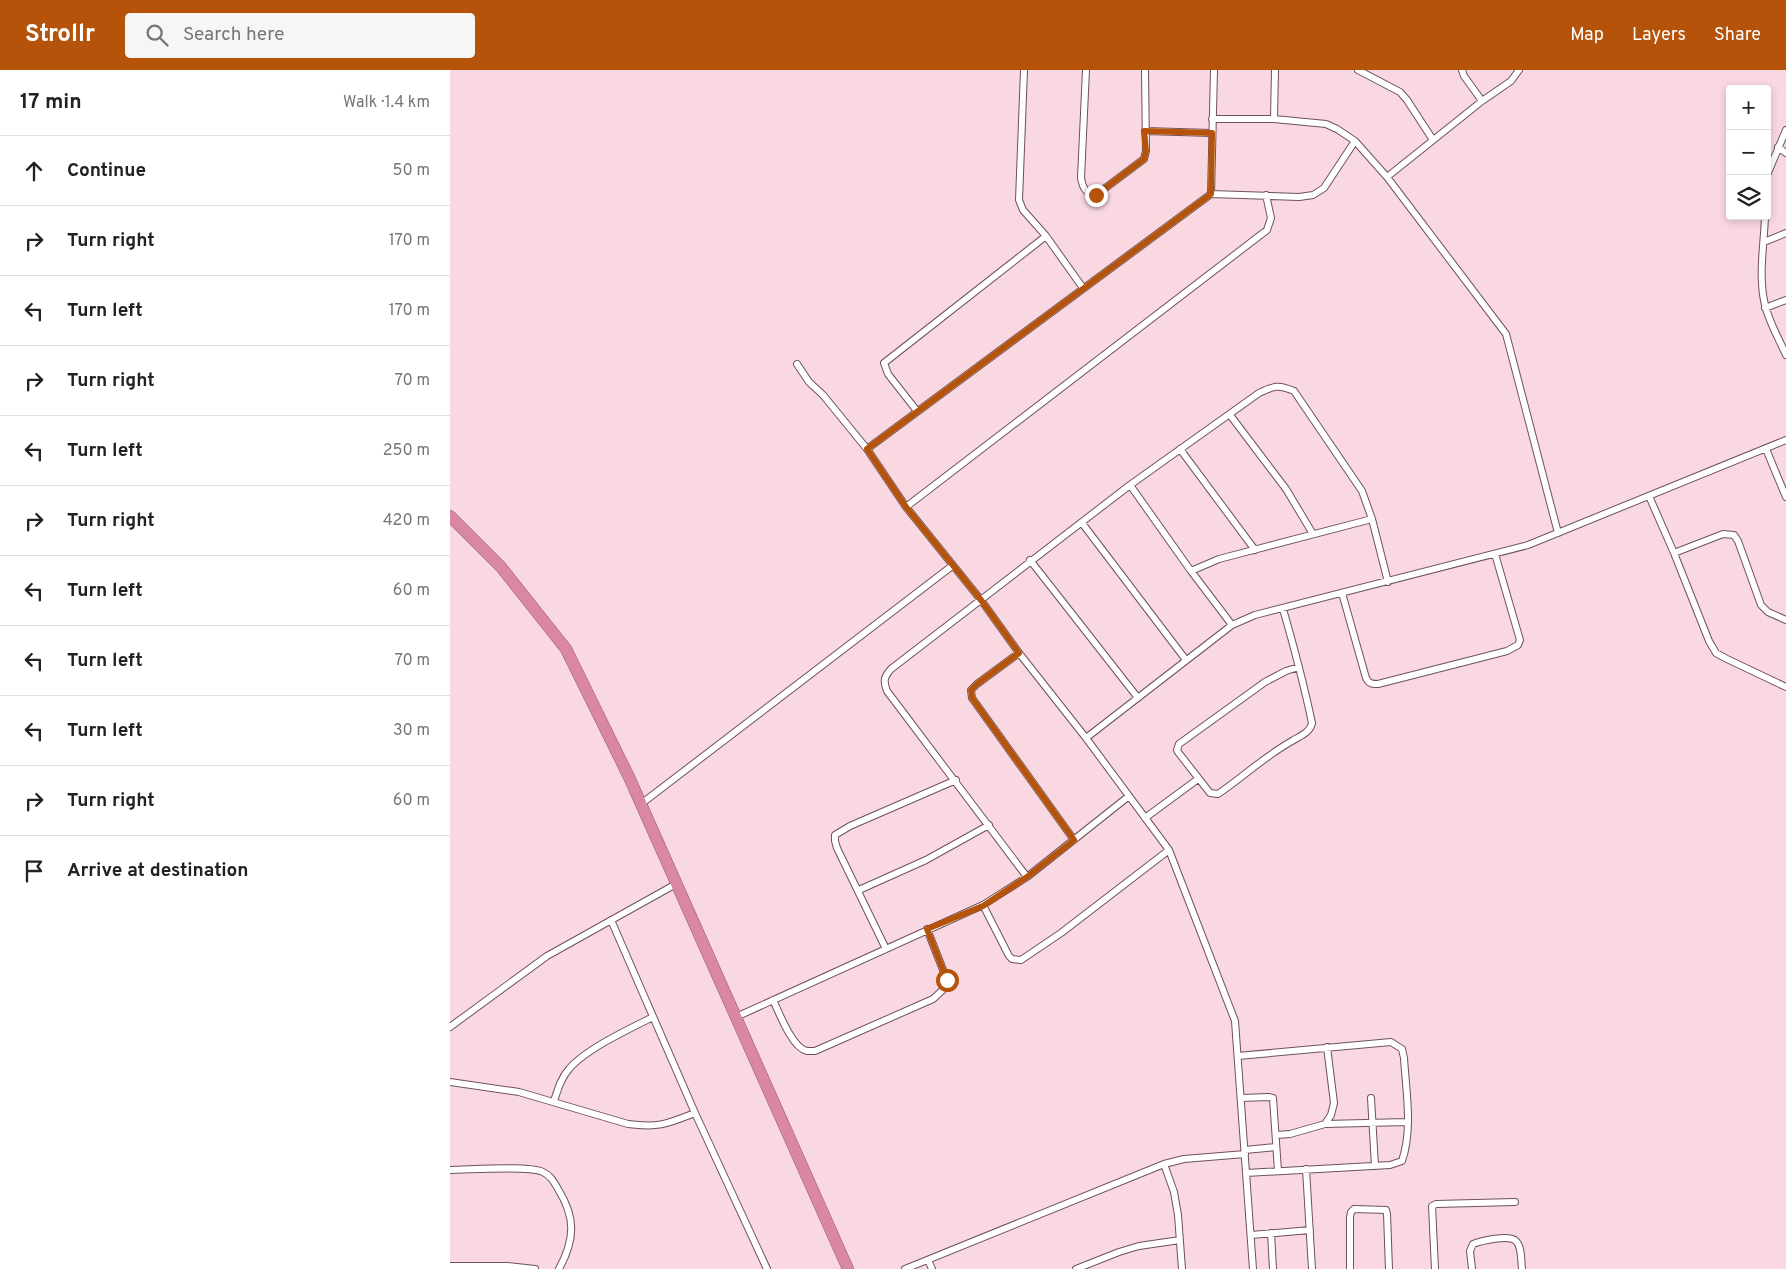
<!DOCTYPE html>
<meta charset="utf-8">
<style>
body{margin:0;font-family:Overpass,sans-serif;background:#f6f6f6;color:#222}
.controls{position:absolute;right:15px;top:15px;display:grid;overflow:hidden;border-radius:5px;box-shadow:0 2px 8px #0003}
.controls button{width:45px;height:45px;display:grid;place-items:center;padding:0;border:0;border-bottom:1px solid #e0e0e0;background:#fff;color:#222;font:25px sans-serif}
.stop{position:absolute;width:15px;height:15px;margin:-11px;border:4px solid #b45309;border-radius:50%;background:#fff}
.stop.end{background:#b45309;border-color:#fff;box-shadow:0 1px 5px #0008}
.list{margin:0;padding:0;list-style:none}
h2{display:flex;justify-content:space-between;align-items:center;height:65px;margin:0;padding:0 20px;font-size:21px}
h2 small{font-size:16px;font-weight:400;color:#767676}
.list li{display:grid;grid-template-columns:32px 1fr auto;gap:15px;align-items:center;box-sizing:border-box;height:70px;padding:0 20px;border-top:1px solid #e0e0e0}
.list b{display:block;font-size:19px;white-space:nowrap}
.list em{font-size:16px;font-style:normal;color:#767676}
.icon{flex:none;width:28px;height:28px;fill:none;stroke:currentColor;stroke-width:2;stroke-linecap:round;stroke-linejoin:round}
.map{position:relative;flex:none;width:1336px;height:1199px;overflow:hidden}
header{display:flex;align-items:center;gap:30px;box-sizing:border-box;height:70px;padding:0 25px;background:#b45309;color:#fff}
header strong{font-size:24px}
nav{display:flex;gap:28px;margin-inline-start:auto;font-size:18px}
.search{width:350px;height:45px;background:#f6f6f6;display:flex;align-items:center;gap:12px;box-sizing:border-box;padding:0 18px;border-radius:5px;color:#767676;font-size:19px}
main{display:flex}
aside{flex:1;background:#fff}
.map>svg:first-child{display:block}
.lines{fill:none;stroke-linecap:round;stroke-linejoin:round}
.street-casing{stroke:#6d525b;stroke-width:8}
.highway-casing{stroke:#935b6e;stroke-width:12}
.street{stroke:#fff;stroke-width:6}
.highway{stroke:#d987a4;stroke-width:11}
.route{stroke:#b45309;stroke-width:6}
</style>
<header>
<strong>Strollr</strong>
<div class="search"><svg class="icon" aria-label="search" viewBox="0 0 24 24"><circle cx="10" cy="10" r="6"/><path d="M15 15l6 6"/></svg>Search here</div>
<nav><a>Map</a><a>Layers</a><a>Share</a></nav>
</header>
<main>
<aside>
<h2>17 min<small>Walk · 1.4 km</small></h2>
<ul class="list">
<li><svg class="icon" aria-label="ahead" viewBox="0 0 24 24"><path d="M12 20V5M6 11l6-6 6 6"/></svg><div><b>Continue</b></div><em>50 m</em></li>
<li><svg class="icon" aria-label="right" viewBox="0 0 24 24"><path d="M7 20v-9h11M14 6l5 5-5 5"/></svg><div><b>Turn right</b></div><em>170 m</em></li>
<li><svg class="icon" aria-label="left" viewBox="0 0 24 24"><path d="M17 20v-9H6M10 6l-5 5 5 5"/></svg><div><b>Turn left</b></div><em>170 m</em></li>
<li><svg class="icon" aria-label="right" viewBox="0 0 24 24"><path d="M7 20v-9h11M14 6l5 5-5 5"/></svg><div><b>Turn right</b></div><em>70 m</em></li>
<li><svg class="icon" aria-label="left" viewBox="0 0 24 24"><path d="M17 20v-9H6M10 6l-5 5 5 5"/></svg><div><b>Turn left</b></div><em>250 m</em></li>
<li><svg class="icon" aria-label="right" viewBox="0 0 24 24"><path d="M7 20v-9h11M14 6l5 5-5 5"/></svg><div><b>Turn right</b></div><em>420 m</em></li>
<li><svg class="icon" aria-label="left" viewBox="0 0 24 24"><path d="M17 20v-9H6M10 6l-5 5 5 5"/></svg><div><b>Turn left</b></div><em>60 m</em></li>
<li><svg class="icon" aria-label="left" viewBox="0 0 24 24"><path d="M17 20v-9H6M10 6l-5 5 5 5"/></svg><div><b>Turn left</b></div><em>70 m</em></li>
<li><svg class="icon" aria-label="left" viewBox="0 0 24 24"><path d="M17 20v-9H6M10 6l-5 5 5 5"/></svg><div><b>Turn left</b></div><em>30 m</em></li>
<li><svg class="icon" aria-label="right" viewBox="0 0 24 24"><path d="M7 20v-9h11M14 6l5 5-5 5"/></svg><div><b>Turn right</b></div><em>60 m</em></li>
<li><svg class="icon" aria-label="arrive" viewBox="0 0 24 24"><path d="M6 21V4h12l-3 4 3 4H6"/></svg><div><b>Arrive at destination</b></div></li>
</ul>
</aside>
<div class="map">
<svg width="1336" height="1199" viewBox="0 0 1336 1199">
<rect width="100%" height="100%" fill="#f9d8e2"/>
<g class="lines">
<defs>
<path id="street" d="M574,0L569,130L573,140L596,166L633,218
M636,0L631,108C633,119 635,122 646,125L694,89L696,81L695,0
M908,0L950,22L957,30L983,70
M1012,0L1014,6L1032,31
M762,49H824L876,54L887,59L905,71L937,107L1056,264L1108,463
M824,49L825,0
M695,61L762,63
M1328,77L1336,83
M1317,105L1336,60
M937,107L1032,31L1061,11L1069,0
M761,124L849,127L863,125L874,118L905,71
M1315,146C1314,176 1308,206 1315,235C1319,252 1329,269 1336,285
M1314,172L1336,163
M1315,238L1336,230
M347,294L359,312L373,325L417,379L456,437L531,530L569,583L636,668L719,780L785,951L803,1199
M467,341L438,304L434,293L596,166
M780,345L836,419L863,464
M417,379L761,124L764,0
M730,379L805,480
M1316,379L1336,427
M680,415L741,501L782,555
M1199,426L1224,483L1259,571L1266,583L1277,589L1336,617
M456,437L817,160L821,148L816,125
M632,453L736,590
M1224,483L1273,464L1284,465L1288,471L1311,535L1318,542L1336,550
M580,490L688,628
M741,501L769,489L922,449
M892,523L916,608C919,614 922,614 928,614L1057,581L1068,575L1070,570L1045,484
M833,539C844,577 854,615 862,653C860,663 850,666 842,671C815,686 793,707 768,724L760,723L728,682L727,680L729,674L815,612L836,601L849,597
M569,583L527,614L521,620L522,628L624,770
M636,668L782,555L805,545L1078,475L1336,370
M191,734L502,496
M695,748L748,709
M577,807L437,621C433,611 434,607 441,599L680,415L809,323C824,316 828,314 844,321L912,421L922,449L938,512
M409,820L476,790L539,755
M533,835L559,886L562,889L571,890L611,863L719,780
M161,850L245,1043L317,1199
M436,879L387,778L385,771V765L400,756L506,710
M323,930C329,942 342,978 357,981C358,981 364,981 365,981L483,929L496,917L497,910L477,859
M286,947L533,835L577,807L679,726
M0,957L97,886L226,814
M788,986L941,972L952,979L954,988C956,1021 963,1059 952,1091L940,1095L796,1103
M0,1012L69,1022L178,1054C209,1058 217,1054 245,1043
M791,1028L819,1027L823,1028L828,1101
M921,1028L925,1096
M104,1031C108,1019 111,1008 119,999C136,979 179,959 203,947
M875,1054L957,1052
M826,1065L840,1064L875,1054L881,1045L884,1033L877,977
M795,1080L826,1077
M714,1094L724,1122L728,1145L732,1199
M856,1099L862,1199
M0,1100C19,1100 78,1095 93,1102C101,1106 104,1112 108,1119C126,1148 125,1169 109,1199
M821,1163L823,1199
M801,1165L860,1160
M478,1190L482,1199
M0,1196H57L85,1199
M455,1199L714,1094L734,1089L795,1084
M626,1199L669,1182L689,1176L730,1170
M900,1199V1147L901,1142L904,1139L936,1140L937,1144L939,1199
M985,1199L982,1136L986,1134L1065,1132
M1022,1199L1020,1181L1023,1174C1031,1171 1059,1164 1066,1171C1072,1177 1071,1191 1072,1199"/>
<path id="highway" d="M0,446L51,497L116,579L179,707L398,1199"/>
</defs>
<!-- street casing -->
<use href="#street" class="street-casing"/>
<!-- highway casing -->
<use href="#highway" class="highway-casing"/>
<!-- street -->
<use href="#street" class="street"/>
<!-- highway -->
<use href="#highway" class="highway"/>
</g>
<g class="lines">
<!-- route -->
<path class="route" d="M497,910L477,859L533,836L577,807L624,770L522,628L521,620L527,614L569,583L531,530L456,437L417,379L761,124L762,63L694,61L696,81L694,89L646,125"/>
</g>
</svg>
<div class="controls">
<button>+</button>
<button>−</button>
<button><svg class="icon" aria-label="layers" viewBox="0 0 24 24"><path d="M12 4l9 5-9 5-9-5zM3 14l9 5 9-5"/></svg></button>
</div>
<div class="stop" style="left:497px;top:910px"></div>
<div class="stop end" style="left:646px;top:125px"></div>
</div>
</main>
